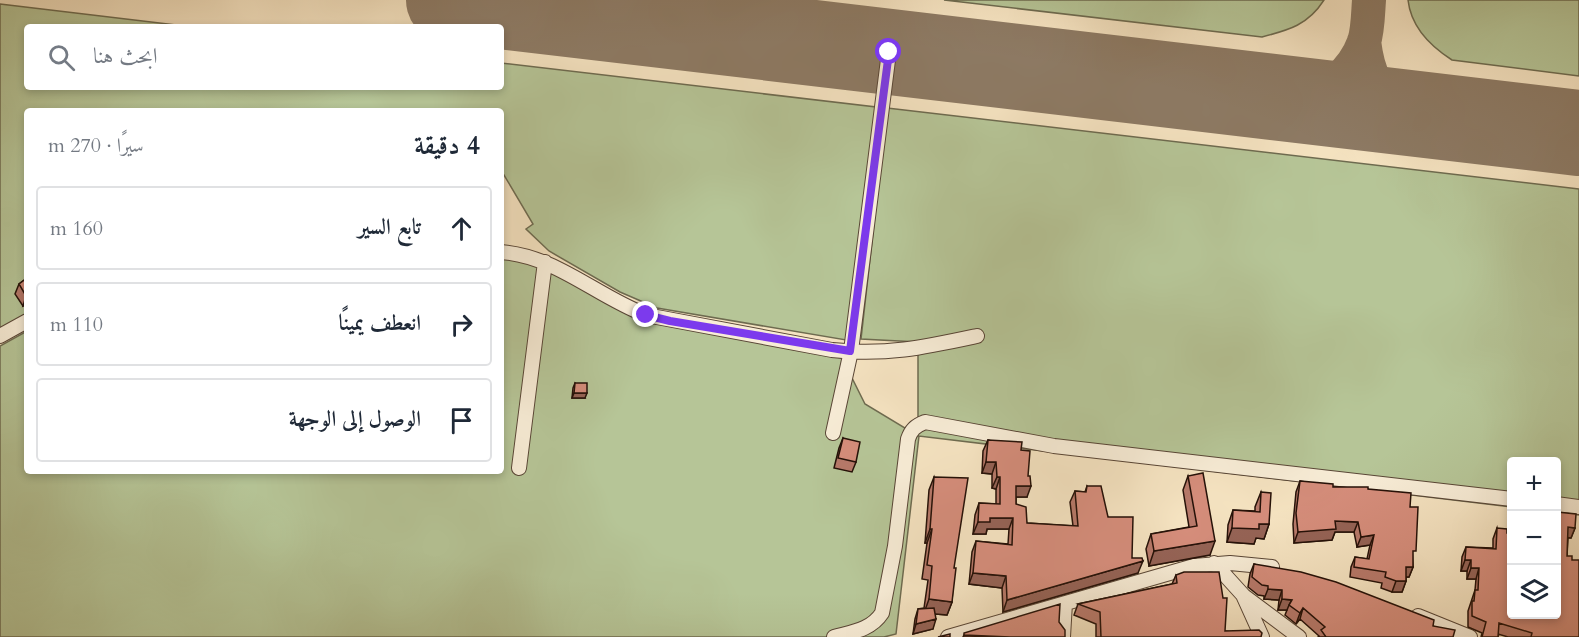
<!DOCTYPE html>
<html lang="ar">
<meta charset="utf-8">
<style>
body{margin:0;font-family:Cardo,Amiri,serif;background:#f2f2f3;color:#1f2937;direction:rtl}
.controls{position:absolute;right:18px;bottom:18px;display:grid;overflow:hidden;border-radius:6px;box-shadow:0 3px 9px #0003}
.controls button{width:54px;height:54px;display:grid;place-items:center;padding:0;border:0;border-bottom:2px solid #e0e1e3;background:#fff;color:#1f2937;font:30px sans-serif}
.stop{position:absolute;width:18px;height:18px;margin:-14px;border:4px solid #7c3aed;border-radius:50%;background:#fff}
.stop.end{background:#7c3aed;border-color:#fff;box-shadow:0 2px 6px #0008}
.list{margin:0;padding:0;list-style:none}
h2{display:flex;justify-content:space-between;align-items:center;height:78px;margin:0;padding:0 24px;font-size:26px}
h2 small{font-size:20px;font-weight:400;color:#747a83}
.list li{display:grid;grid-template-columns:39px 1fr auto;gap:18px;align-items:center;box-sizing:border-box;height:84px;margin:0 12px 12px;padding:0 12px;border:2px solid #e0e1e3;border-radius:6px}
.list b{display:block;font-size:22px;white-space:nowrap}
.list em{font-size:20px;font-style:normal;color:#747a83}
.icon{flex:none;width:33px;height:33px;fill:none;stroke:currentColor;stroke-width:2;stroke-linecap:round;stroke-linejoin:round}
.map{position:relative;flex:none;width:1579px;height:637px;overflow:hidden;direction:ltr}
.search{position:absolute;background:#fff;box-shadow:0 3px 9px #0003;left:24px;top:24px;width:480px;height:66px;display:flex;align-items:center;gap:15px;box-sizing:border-box;padding:0 21px;border-radius:6px;color:#747a83;font-size:22px}
.panel{position:absolute;background:#fff;box-shadow:0 3px 9px #0003;left:24px;top:108px;width:480px;height:366px;border-radius:6px;direction:rtl}
.map>svg:first-child{display:block}
.green{fill:#b6c597;stroke:#6e6b50;stroke-width:1.5}
.lines{fill:none;stroke-linecap:round;stroke-linejoin:round}
.taxiway{stroke:#8d7a64;stroke-width:34}
.runway{stroke:#8d7a64;stroke-width:86}
.minor-casing{stroke:#594636;stroke-width:16}
.minor{stroke:#f8edd7;stroke-width:14}
.wall{fill:#b7796a;stroke:#251108;stroke-width:1.5}
.shaded-wall{fill:#956356;stroke:#251108;stroke-width:1.5}
.building{fill:#d58d7b;stroke:#251108;stroke-width:1.5}
.route{stroke:#7c3aed;stroke-width:8}
</style>
<div class="map">
<svg width="1579" height="637" viewBox="0 0 1579 637">
<rect width="100%" height="100%" fill="#f5e3c1"/>
<filter id="stains"><feTurbulence type="fractalNoise" baseFrequency=".00333" numOctaves="4"/><feColorMatrix values="0 0 0 0 .2 0 0 0 0 .09 0 0 0 0 .02 0 0 0 .5 -.17"/></filter>
<radialGradient id="worn" r=".72"><stop offset=".6" stop-color="#630" stop-opacity="0"/><stop offset="1" stop-color="#630" stop-opacity=".3"/></radialGradient>
<!-- green -->
<path class="green" d="M944,0H1324C1308,25 1289,30 1262,37Z
M1408,0H1579V76L1452,60C1430,46 1411,27 1408,0Z
M0,4L193,27H27V87H501V63L876,107L846,340L657,308L620,292L549,251L526,229L533,224L504,175L501,177V111H27V314L0,330Z
M887,108L1579,189V515L1557,512L1556,462H1512L1511,507L919,436L896,634L884,637H0V346L27,331V471H501V257L526,259L642,321L842,358L865,404L918,436V342L861,339Z"/>
<g class="lines">
<!-- taxiway -->
<path class="taxiway" d="M1364,41C1369,81 1377,87 1406,113
M1299,100C1329,89 1352,74 1364,42C1368,30 1368,13 1369,0"/>
<!-- runway -->
<path class="runway" d="M449,0L1579,133"/>
<defs>
<path id="minor" d="M501,252C556,256 596,296 646,315L832,350C886,356 926,347 977,336
M0,336L27,321
M833,433L851,351L889,52
M519,468L545,262
M1556,504L1579,507
M1214,563L1243,595L1262,637
M1244,596L1299,637
M1418,616L1470,637
M834,637C852,632 871,630 882,613L895,546L908,439C911,430 915,426 925,422L1054,446L1512,499
M948,637L1194,566L1230,563L1272,567
M1063,637L1065,603"/>
</defs>
<!-- minor casing -->
<use href="#minor" class="minor-casing"/>
<!-- minor -->
<use href="#minor" class="minor"/>
</g>
<!-- wall -->
<path class="wall" d="M27,278V304L23,306L15,294L19,284Z
M575,383L585,398H572L573,388Z
M843,438L856,462L852,472L834,468L839,448Z
M988,440L1021,450L1027,497H1016V504L1027,523L1073,526L1070,502L1075,491L1085,492L1087,486L1108,517L1132,558L1138,573L1003,612L1002,588L969,584L972,552L976,541L1008,544L1009,529H987L986,534H973L975,515L979,503L996,504V489L992,488V474L982,473L983,451Z
M1188,476L1210,555L1149,566L1146,549L1151,534L1189,527L1183,490Z
M934,477L954,568L952,602L947,615L935,614L933,629L913,634L915,619L918,609L924,608L928,580L922,579L927,543H925L929,490Z
M1300,481L1333,487L1368,489L1410,507L1413,567L1409,577H1406V581L1402,592H1392L1381,588L1382,583L1350,577L1351,567L1355,557L1367,559L1370,545L1357,547L1354,532H1335L1332,540L1294,543L1293,524L1296,492Z
M1261,492L1269,524L1264,539L1256,538L1254,544L1227,542L1228,525L1233,510L1255,511V507Z
M1557,512L1575,528L1571,538H1568L1567,556L1572,560L1579,637H1508L1498,634V637H1481L1482,633L1468,627V611L1475,590L1476,579H1467V571H1461L1462,557L1466,547L1493,548V539L1497,528L1512,615H1557Z
M1254,564L1433,626L1453,637H1318L1319,636L1300,619L1296,624L1285,615L1287,610H1278L1279,600L1264,599V596L1258,595L1248,587L1250,574Z
M1176,575L1225,631L1261,637H1096V624L1074,615L1078,604L1172,584Z"/>
<!-- shaded-wall -->
<path class="shaded-wall" d="M26,296L27,304L23,306Z
M574,393H587L585,398H572Z
M986,462H996L992,474L982,473Z
M997,477H1000L996,489L992,488Z
M1016,486H1031L1027,497H1011Z
M990,518H1013L1009,529H987L986,534H973L978,522Z
M1335,521L1358,522L1354,532H1335L1332,540L1294,543L1298,532Z
M1259,524H1269L1264,539L1256,538L1254,544L1227,542L1232,528Z
M1568,527L1575,528L1571,538L1564,537Z
M930,529H932L927,543H925Z
M1374,535L1370,545L1357,547L1361,537Z
M1215,541L1210,555L1149,566L1154,551Z
M1465,560H1471L1467,571H1461Z
M1143,561L1138,573L1003,612L1007,600Z
M1406,567H1413L1409,577H1402Z
M1471,568H1479L1476,579H1467Z
M973,573L1006,576L1002,588L969,584Z
M1396,581H1406L1402,592H1392Z
M1268,589L1282,590L1279,600L1264,599Z
M929,599L952,602L947,615L924,613Z
M1282,599L1292,600L1289,605L1287,610H1278Z
M1303,608L1300,619L1296,624L1300,613Z
M936,619L933,629L913,634L916,624Z
M964,635L1010,637H963Z"/>
<!-- building -->
<path class="building" d="M27,278V296H26L19,284Z
M575,383H587V393H574Z
M843,438L860,442L856,462L838,458Z
M988,440L1022,442L1021,450L1030,451L1028,476H1030L1031,486H1016V504L1026,507L1027,523L1078,526L1075,491L1086,492L1087,486H1101L1108,517H1133L1132,558H1142L1143,561L1007,600L1006,576L973,573L976,541L1012,545L1013,518H990V522H978L979,503L1000,504V477H997L996,462H986Z
M1203,473L1215,541L1154,551L1151,534L1197,526L1188,476Z
M934,477L968,478L954,568H956L952,602L929,599L932,566L927,565L932,529H930Z
M1300,481L1333,484V487H1368V489L1411,493L1410,507H1418L1416,551H1413V567H1406V581H1396L1385,577L1386,572L1354,567L1355,557L1369,559L1374,535L1361,537L1358,522L1335,521L1336,529L1298,532L1296,513Z
M1261,492L1271,493L1269,524H1259V529L1232,528L1233,510L1260,512Z
M1557,512L1576,514L1575,528L1568,527L1567,556H1572V560H1579V637H1531L1532,633L1499,623L1498,637H1482L1486,622L1472,616V601H1474L1475,590H1478L1479,568H1471V560H1465L1466,547L1496,549L1497,528L1507,529V533H1512V615H1557Z
M1254,564L1301,572L1336,582L1434,620L1433,626L1455,630L1453,637H1326L1321,630L1325,627L1303,608L1300,613L1289,605L1292,600L1282,599V590L1268,589V586L1262,585L1252,577Z
M1184,572H1219L1223,598H1227L1225,631L1259,630L1262,633L1261,637H1101L1100,612L1078,604L1177,583L1176,575Z
M1060,604L1059,622L1065,630V637H1010L964,635V633Z
M934,608L936,619L916,624L918,609Z
M950,634V637H938Z"/>
<g class="lines">
<!-- route -->
<path class="route" d="M646,315L670,321L850,351L889,52"/>
</g>
<rect width="100%" height="100%" filter="url(#stains)"/>
<rect width="100%" height="100%" fill="url(#worn)"/>
</svg>
<div class="controls">
<button>+</button>
<button>−</button>
<button><svg class="icon" aria-label="layers" viewBox="0 0 24 24"><path d="M12 4l9 5-9 5-9-5zM3 14l9 5 9-5"/></svg></button>
</div>
<div class="stop" style="left:889px;top:52px"></div>
<div class="stop end" style="left:646px;top:315px"></div>
<div class="search"><svg class="icon" aria-label="search" viewBox="0 0 24 24"><circle cx="10" cy="10" r="6"/><path d="M15 15l6 6"/></svg>ابحث هنا</div>
<section class="panel">
<h2>4 دقيقة<small>سيرًا · 270 m</small></h2>
<ul class="list">
<li><svg class="icon" aria-label="ahead" viewBox="0 0 24 24"><path d="M12 20V5M6 11l6-6 6 6"/></svg><div><b>تابع السير</b></div><em>160 m</em></li>
<li><svg class="icon" aria-label="right" viewBox="0 0 24 24"><path d="M7 20v-9h11M14 6l5 5-5 5"/></svg><div><b>انعطف يمينًا</b></div><em>110 m</em></li>
<li><svg class="icon" aria-label="arrive" viewBox="0 0 24 24"><path d="M6 21V4h12l-3 4 3 4H6"/></svg><div><b>الوصول إلى الوجهة</b></div></li>
</ul>
</section>
</div>
